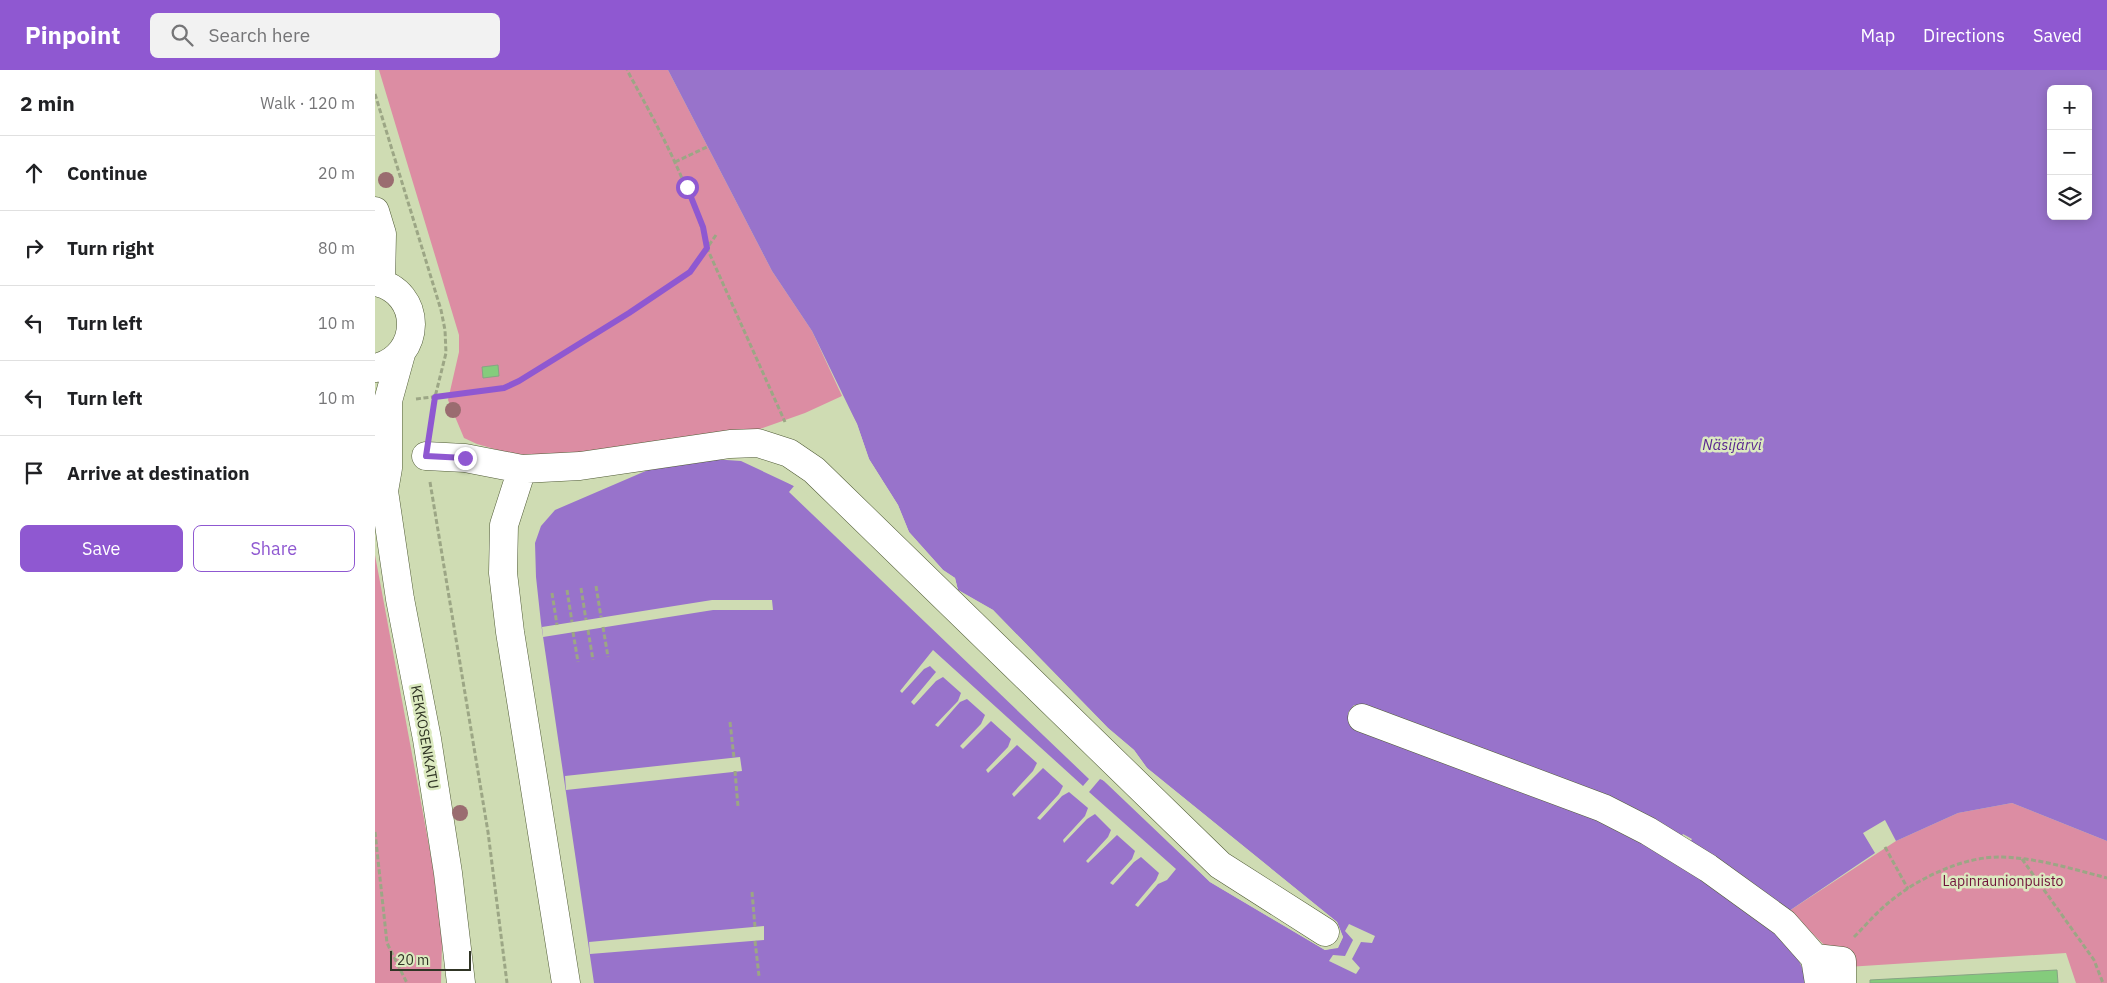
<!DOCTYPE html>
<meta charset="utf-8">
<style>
body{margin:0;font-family:"IBM Plex Sans",sans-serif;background:#f2f2f2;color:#202124}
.controls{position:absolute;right:15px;top:15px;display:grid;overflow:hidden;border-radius:8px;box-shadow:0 2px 12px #0003}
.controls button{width:45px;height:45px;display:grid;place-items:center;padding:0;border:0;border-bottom:1px solid #e0e0e0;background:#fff;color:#202124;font:25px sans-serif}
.scale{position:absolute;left:15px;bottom:12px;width:81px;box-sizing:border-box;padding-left:5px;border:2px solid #303525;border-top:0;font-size:14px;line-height:18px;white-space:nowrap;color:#303525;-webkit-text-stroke:4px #dceac0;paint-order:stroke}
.stop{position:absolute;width:15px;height:15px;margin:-11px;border:4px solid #8f58d1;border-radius:50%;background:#fff}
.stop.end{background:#8f58d1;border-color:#fff;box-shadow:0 1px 5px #0008}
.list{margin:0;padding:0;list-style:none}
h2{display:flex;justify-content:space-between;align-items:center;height:65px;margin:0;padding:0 20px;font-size:21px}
h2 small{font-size:16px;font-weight:400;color:#757577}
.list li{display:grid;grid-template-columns:32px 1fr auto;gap:15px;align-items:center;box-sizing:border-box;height:75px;padding:0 20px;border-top:1px solid #e0e0e0}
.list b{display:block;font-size:19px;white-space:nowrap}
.list em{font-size:16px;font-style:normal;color:#757577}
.actions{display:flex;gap:10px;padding:15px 20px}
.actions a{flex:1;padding:11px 0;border:1px solid #8f58d1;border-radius:8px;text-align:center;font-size:18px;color:#8f58d1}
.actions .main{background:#8f58d1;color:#fff}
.icon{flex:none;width:28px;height:28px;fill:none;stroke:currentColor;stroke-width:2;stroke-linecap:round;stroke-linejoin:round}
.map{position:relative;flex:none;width:1732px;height:913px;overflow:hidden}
header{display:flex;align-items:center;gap:30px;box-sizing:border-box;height:70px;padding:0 25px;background:#8f58d1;color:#fff}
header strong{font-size:24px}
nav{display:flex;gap:28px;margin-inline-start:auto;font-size:18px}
.search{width:350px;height:45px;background:#f2f2f2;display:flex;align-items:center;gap:12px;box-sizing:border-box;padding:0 18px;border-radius:8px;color:#757577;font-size:19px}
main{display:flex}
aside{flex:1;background:#fff}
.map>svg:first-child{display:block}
.green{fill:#dc8da3}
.water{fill:#9873cb;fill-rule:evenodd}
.pier{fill:#cfdcb3}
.building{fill:#84cc7c;stroke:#87a484}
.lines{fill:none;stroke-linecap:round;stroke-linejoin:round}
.minor-casing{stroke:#505b36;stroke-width:29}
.path{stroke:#9ca685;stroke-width:3;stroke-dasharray:5 2.5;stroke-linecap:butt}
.minor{stroke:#fff;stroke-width:28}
.tree{fill:#9a6c70}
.route{stroke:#8f58d1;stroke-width:6}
.labels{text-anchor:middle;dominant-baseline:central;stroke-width:5;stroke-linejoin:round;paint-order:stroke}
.street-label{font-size:14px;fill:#303525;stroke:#dceac0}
.park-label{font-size:14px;fill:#6f1139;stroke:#dceac0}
.water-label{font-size:15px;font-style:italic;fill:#5a278f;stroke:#dceac0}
</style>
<header>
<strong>Pinpoint</strong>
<div class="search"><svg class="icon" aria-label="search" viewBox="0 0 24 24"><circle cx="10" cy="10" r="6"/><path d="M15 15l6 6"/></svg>Search here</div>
<nav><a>Map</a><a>Directions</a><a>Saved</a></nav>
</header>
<main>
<aside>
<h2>2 min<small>Walk · 120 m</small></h2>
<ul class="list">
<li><svg class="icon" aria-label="ahead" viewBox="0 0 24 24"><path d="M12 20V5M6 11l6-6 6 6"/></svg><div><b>Continue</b></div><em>20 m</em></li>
<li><svg class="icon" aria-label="right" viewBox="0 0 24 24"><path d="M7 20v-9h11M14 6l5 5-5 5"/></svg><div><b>Turn right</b></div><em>80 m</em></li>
<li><svg class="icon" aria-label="left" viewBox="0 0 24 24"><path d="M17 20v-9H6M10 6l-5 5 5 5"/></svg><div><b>Turn left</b></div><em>10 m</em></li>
<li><svg class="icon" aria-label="left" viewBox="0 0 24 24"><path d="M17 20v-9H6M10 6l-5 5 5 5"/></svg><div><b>Turn left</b></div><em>10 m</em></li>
<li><svg class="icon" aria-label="arrive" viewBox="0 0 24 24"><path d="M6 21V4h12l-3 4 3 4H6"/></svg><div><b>Arrive at destination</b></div></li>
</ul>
<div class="actions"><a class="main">Save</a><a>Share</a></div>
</aside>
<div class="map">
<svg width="1732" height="913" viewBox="0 0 1732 913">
<rect width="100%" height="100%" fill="#cfdcb3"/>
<!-- green -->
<path class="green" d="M4,0H293L397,201L437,261L467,326L430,343L385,359L222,385L151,388L102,374L89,368L73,330L84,282V265Z
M0,485L58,797L67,872L66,913H0Z
M1637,733L1732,771V913H1701L1691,883L1472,897L1414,841L1521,771L1583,743Z"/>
<!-- water -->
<path class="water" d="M293,0H1732V771L1637,733L1583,743L1521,771L1510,750L1488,763L1500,783L1414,841L1314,774L1317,769L1308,764L1305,768L979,635L973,643L975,652C1068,688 1171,722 1259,767C1291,784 1322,807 1352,827C1384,849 1425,871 1431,913H219L166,553L161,507L160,473L166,456L180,440L273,400L337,389L366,391L419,416L835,812L950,880L963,877L968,867L962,852L772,698L759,680L733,658L618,540L583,520L580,508L568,500L534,462L523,435L494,389L482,354L437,261L397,201ZM1676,19H1713V146H1676Z"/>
<!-- pier -->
<path class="pier" d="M467,326L482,354L494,389L523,435L534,462L568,500L580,508L583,520L618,540L733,658L759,680L772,698L962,852L968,867L963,878L950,880L835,812L734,713L725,709L714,722L801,799L792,810L783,814L763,837L760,835L781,810L784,803L766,787L759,792L738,815L735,813L757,789L760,781L742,765L713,793L711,791L733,767L736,760L720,744L712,749L689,773L688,770L710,746L713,738L694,722L687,726L665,750L662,748L684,724L688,716L668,698L639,727L637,724L658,701L662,693L642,675L613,703L611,700L633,677L636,669L616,651L588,679L585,676L606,654L610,645L592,629L585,632L563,657L560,655L583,631L586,623L568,607L561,611L539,635L536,632L561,602L555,596L549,599L527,623L525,621L558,580L708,716L714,709L414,422L419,416L392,401L391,398L421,414L836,810L950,878L961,876L965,866L961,854L770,700L757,682L731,660L616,542L582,522L578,510L566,502L532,463L521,437L492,390L480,356L465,328Z
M337,530H397L398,540H338L168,567L167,557Z
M365,687L367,701L191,720L190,706Z
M974,854L1000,866L997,873L986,872L977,889L985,898L981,904L954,891L958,885L970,886L978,870L970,861Z
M389,856V870L215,884L214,872Z"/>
<!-- building -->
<path class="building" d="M123,295L124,306L108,308L107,297Z
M1682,900L1683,913H1495V910Z"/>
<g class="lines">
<defs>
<path id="minor" d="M0,141L7,164L6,213
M0,212C48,221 48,287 0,298
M26,284L13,331V398L9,421L25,529L52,669L73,803L86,913
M51,386L90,388L147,399L205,396L355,374L383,373L414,383L439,400L845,795L950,862
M147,399L129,455L128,503L135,562L191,913
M987,648L1228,738L1273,761L1333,798L1409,853L1440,888L1444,913
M1440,888L1467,891V913"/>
</defs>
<!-- minor casing -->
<use href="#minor" class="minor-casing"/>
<!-- path -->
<path class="path" d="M0,24L66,240L70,260L71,283L60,327L55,359
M300,92L334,76
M341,165L332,178L410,352
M41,329L129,318L144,311L254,243L315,202L332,178C327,152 316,130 306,106C290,69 271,35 252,0
M55,412L113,762L132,913
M221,516L226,547
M206,518L211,550
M192,520L197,552
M177,523L182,555
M228,557L233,587
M213,560L218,590
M198,562L203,592
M355,652L359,688
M360,701L363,737
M0,762L12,873L32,913
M1510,777L1533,819
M1647,789L1719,890L1728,913
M377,822L380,857
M1479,867C1490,856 1500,844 1512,834C1541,809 1588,786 1627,787C1662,788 1698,799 1732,808
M380,871L384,906"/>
<!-- minor -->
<use href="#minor" class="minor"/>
</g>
<!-- trees -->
<g class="tree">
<circle cx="11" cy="110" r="8"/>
<circle cx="78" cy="340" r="8"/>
<circle cx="85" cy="743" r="8"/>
</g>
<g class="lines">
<!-- route -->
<path class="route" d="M90,388L51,386L60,327L129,318L144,311L254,243L315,202L332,178L328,157L312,117"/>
</g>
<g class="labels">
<!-- street labels -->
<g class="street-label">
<text transform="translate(50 667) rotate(80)">KEKKOSENKATU</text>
</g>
<!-- park labels -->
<g class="park-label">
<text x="1628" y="811">Lapinraunionpuisto</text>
</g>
<!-- water labels -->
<g class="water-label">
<text x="1357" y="374">Näsijärvi</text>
</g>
</g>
</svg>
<div class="controls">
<button>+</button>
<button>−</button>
<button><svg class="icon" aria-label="layers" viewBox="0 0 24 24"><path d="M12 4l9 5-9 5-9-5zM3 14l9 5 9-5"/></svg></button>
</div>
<div class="scale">20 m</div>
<div class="stop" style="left:312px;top:117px"></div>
<div class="stop end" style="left:90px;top:388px"></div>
</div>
</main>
